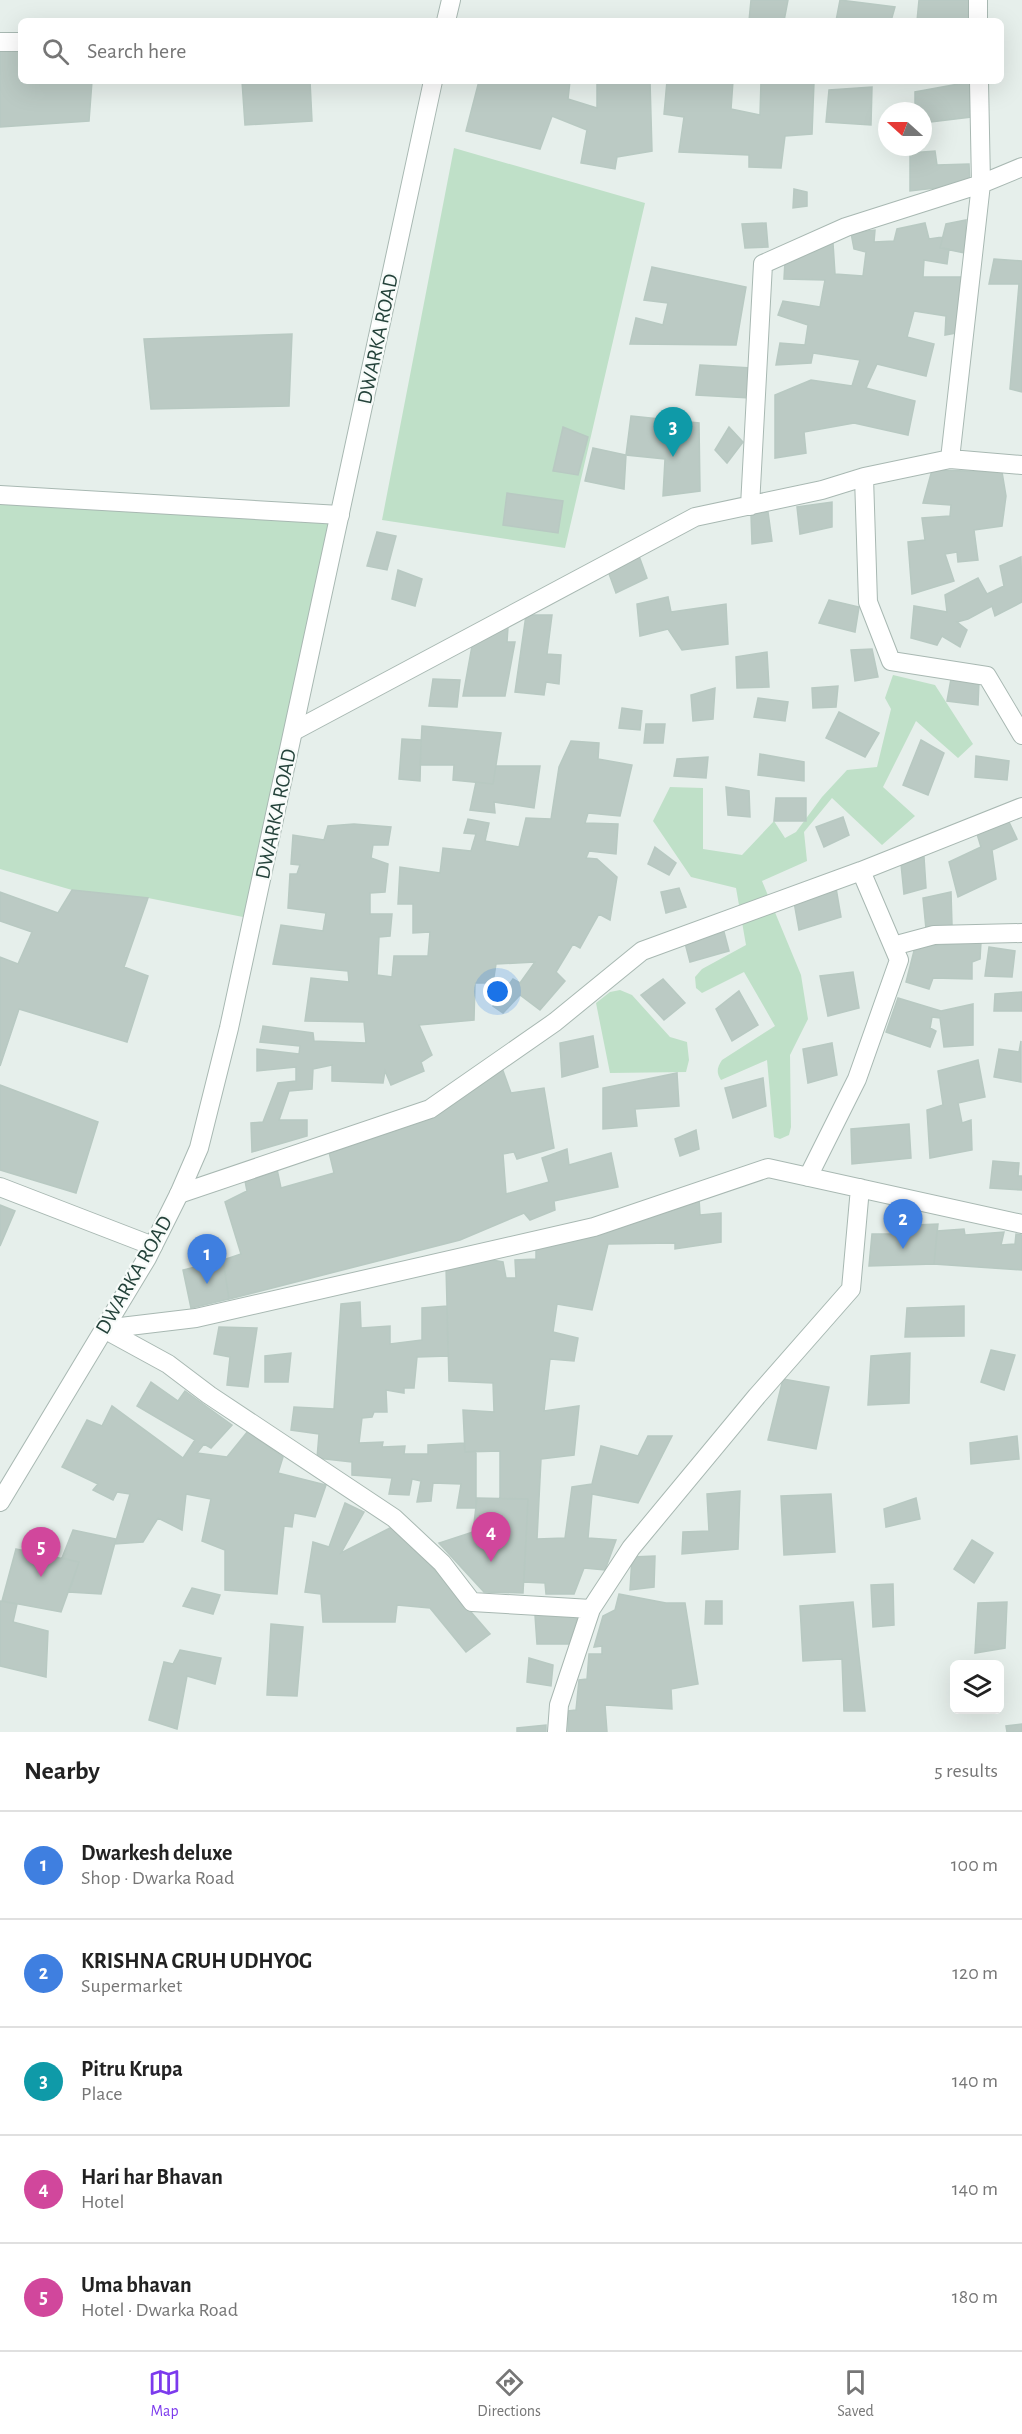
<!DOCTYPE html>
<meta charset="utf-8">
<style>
body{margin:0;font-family:"Alegreya Sans",sans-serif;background:#f6f6f6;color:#222}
.controls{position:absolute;right:18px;bottom:18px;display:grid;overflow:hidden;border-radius:9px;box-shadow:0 6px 24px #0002}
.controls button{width:54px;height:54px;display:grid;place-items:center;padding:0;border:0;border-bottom:2px solid #e0e0e0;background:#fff;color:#222;font:30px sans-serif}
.compass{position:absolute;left:878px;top:102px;width:54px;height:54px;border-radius:50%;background:#fff;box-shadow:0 6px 24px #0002;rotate:291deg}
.you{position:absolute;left:498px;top:992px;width:21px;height:21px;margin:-15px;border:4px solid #fff;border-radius:50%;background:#1a73e8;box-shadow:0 0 0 9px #1a73e833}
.badge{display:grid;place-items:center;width:39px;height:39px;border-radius:50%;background:#7c3aed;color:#fff;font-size:20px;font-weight:700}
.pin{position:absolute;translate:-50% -50px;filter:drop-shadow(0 2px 3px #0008)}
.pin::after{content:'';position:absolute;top:32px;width:21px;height:18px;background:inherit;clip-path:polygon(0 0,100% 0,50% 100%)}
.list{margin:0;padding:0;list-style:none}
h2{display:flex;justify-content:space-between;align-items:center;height:78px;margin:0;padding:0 24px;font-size:26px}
h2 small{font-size:20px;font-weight:400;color:#767676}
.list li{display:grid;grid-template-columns:39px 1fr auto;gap:18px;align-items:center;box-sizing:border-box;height:108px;padding:0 24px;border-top:2px solid #e0e0e0}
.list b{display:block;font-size:22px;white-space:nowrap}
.list p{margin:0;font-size:20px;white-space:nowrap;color:#767676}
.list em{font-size:20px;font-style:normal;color:#767676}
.icon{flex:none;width:33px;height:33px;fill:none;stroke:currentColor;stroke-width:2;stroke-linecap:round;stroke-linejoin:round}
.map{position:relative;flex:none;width:1022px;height:1732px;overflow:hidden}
.search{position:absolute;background:#fff;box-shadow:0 6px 24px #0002;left:18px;right:18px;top:18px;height:66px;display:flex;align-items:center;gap:15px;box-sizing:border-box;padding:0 21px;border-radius:9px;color:#767676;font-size:22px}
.sheet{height:618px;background:#fff}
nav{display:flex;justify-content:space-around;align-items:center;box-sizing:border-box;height:84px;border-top:2px solid #e0e0e0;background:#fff;font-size:16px;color:#767676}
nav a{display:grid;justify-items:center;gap:3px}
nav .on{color:#7c3aed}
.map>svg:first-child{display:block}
.green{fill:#bfe0c8}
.building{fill:#bbcac4;stroke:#b8c9c2;stroke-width:1.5}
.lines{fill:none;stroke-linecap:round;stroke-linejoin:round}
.minor-casing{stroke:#a8b8b2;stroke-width:20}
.tertiary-casing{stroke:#a8b8b2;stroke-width:20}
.minor{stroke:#fff;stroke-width:18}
.tertiary{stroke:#fff;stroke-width:18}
.labels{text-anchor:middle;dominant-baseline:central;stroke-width:4.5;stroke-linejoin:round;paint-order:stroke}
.street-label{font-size:21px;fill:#24423a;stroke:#f7fbf9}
</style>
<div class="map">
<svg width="1022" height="1732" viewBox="0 0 1022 1732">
<rect width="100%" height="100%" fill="#e6efeb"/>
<!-- green -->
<path class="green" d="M454,148L645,203L565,548L382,520Z
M0,495L340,515L253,919L148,898L72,890L0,869Z
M893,675L935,685L973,744L958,758L916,721L883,787L915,816L882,845L832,798L804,832L807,861L762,881L801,975L808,1019L790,1055L791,1127L789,1135L780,1139L774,1137L767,1060L721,1080C716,1072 717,1068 722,1060L775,1026L744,972L702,993L696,988L695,977L702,969L746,945L736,888L691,877L653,821L670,787L703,788V849L742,855L774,821L785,838L796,832L822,797L847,770L877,767L891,709L885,698Z
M620,990L632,995L670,1037L687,1042L689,1060L686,1072L610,1073L596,1003L610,992Z"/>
<!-- building -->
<path class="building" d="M751,0H788L784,21H749Z
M840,0L895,7L891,21H836Z
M919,0H969L968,21H917Z
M0,51H21V81H92L89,121L0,127Z
M242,81H310L312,121L245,125Z
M479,81H570L568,99L597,108V81H650L652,151L617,157L615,169L581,163L587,130L552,116L540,149L466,131Z
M667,81H733L731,109L760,115L761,81L814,82L812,134L785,136L781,168L749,167V155L679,152L684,117L664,114Z
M970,82L971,117L923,123V111H915V92Z
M872,87L871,125L826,122L829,90Z
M935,151L937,165L969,164L970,184L910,191V153Z
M794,189L807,192V206L793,208Z
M966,220L965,253L940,248L946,224Z
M766,223L768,247L745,248L742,224Z
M925,223L929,239L943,237L940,248L949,249L947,264L924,260L923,277H967L961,332L945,335L946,316L914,311L907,337L934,344L926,376L877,364L866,388L915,401L908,435L854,423L804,432L806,453L775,458V395L811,380L852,386L860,360L813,353L811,363L776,365L780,343L805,345L808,325L778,315L783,301L820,307L825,280L784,279L785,261L817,251L818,245L833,243L835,274L863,276L866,252L854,249L851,233L875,230L874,242L894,241L897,229Z
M994,259L1022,261V392L1010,389L1019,284H989Z
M652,267L746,287L736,345L630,344L636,318L663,325L668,303L644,300Z
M292,334L289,406L151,409L144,339Z
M700,365L751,368L750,398L696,395Z
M631,416L699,423L700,491L663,496L665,459L626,455Z
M563,427L588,437L578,475L553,471Z
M729,427L743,442L727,463L715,450Z
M593,448L626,455L624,489L585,481Z
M932,470L1002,472L1006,496L1002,526L974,530L978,560L958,562L957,552L945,554L954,581L912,594L908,542L925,540L922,518L950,516L951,505L923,503Z
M507,493L563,501L558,533L503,525Z
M832,502V527L800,534L797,507Z
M768,512L772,541L752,544L751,515Z
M377,532L396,536L387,570L367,566Z
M639,556L647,578L616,593L608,571Z
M1021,557L1022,602L995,616L992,606L968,619L957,622L967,630L960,647L942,636L937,645L911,638L914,606L947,612L945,595L978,578L987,594L1004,586L1000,566Z
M398,570L422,579L415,606L392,599Z
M668,597L671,612L726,604L728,644L682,650L668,629L640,636L637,604Z
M829,600L859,607L855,632L819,623Z
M526,615H552L547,654L561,655L559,684L546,682L544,695L515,692Z
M508,627L507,642H515L505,696H463L472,646Z
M872,649L878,677L855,681L851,650Z
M767,652L769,687L737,688L736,657Z
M433,679L460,680L457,707L429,706Z
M951,679L979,681L978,705L947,701Z
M838,686L836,707L813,708L812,688Z
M715,688L713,719L693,721L691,695Z
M758,698L788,702L785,721L754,717Z
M622,708L642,711L640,730L619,728Z
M839,712L879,733L865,757L826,738Z
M646,724H665L663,743H644Z
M422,726L501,733L493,784L453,780L454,765H420Z
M402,739L421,740L420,781L399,779Z
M921,740L944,753L928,795L903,785Z
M571,741L599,743L598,759L632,765L620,816L588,813L585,823L618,824L616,854L589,851L586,858L597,859L617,877L610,920L599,914L580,948L573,944L556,972L565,981L540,1010L520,995L503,1013L493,1006L513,979L520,983L535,962L496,964L493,983H475L474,1020L419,1025L432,1055L421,1062L424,1071L391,1085L385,1071L383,1083L332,1081V1065L313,1069L312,1089L289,1091L279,1120H307V1136L252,1152L251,1123L263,1122L278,1083L296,1081V1067L257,1071V1049L299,1054L300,1046L260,1042L263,1026L313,1033L314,1041L366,1043L364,1022L305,1021L311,978L349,982L348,971L273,964L281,925L323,931L326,913L288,908L290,874H297L300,865L291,864L293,835L324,840L328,826L354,824L391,827L388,845H373L371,858L388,864L385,892L370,893V914H392L390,936L379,937L377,975L392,977L394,956H428L430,932L413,933V904H398L400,867L440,873L443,848L471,851L476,834L464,833L468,819L489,823L485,841L519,847L526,818L551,819L559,767Z
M760,754L804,762V781L758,775Z
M976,756L1009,761L1007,780L975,777Z
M708,757L706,778L674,776L677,759Z
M496,766H540L534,808L494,802L495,813L470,810L476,782L493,784Z
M726,787L749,791L750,817L728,815Z
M776,798H806V821H774Z
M843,817L849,835L824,847L816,827Z
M1009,822L1017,839L992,850L996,879L958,897L949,862L981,847L977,834Z
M655,847L676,863L669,875L648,864Z
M924,857L926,888L904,894L901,864Z
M679,888L686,907L666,913L661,892Z
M836,888L841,917L799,930L794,902Z
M72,890L148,898L124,967L148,976L127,1042L19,1009L0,1066V957L18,964L32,932L0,921V892L58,913Z
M951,892L952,925L926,929L923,898Z
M724,932L729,951L690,962L685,943Z
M981,942L980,959L972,962V979L933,978L929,989L906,982L915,947Z
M989,947L1015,951L1012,977L985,976Z
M853,972L859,1008L828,1016L820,976Z
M663,979L685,1003L664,1020L641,995Z
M739,991L758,1025L732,1041L716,1009Z
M1022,992V1011H994L995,994Z
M898,998L941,1011L973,1004V1045L944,1047L940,1018L932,1017L930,1028L936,1031L930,1047L886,1032Z
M593,1036L598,1067L562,1077L560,1043Z
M1021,1041V1082L994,1077L999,1049L1019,1052Z
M832,1043L837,1075L808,1083L803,1049Z
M978,1060L985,1097L958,1103L962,1123L971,1120L972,1150L930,1158L927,1110L943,1105L938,1071Z
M502,1068L511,1093L544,1088L554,1148L517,1159L514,1152L503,1154L506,1194L549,1182L542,1158L567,1149L569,1165L611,1153L618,1187L554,1201L555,1210L530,1220L524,1213L460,1240L229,1299L223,1260L241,1254L225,1202L247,1191L245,1181L277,1169L281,1188L334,1173L328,1148Z
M677,1073L679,1106L635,1109L637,1126L603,1129V1088Z
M763,1078L766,1106L733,1118L725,1088Z
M0,1085L98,1122L76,1193L0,1170Z
M909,1124L911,1158L852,1164L851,1129Z
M696,1130L699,1149L680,1156L675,1139Z
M993,1161L1019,1163L1018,1176H1022V1190L990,1188Z
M699,1198L700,1215L721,1213V1242L675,1249V1243L608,1244L592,1310L557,1304L553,1332L578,1338L574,1361L550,1359L544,1411L579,1406L574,1455L541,1459L537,1539L565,1538L572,1487L592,1484L601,1446L638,1456L648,1436H672L638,1503L592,1494L588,1538L616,1540L605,1570L584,1568L574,1594H546L545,1583L524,1582L528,1499H500V1451L465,1452L463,1410L494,1412L493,1383L449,1381L446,1267L481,1258L503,1262L506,1278H516L515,1260L536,1259V1246Z
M0,1205L15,1211L0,1246Z
M938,1224L934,1264L869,1266L872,1234H914V1225Z
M964,1229L965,1235L1004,1232L1001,1245L1015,1244L1016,1234L1022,1235V1270L934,1264L937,1231Z
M223,1260L229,1299L191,1308L183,1270Z
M360,1302L361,1328L390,1326V1344L422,1340V1308L447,1306L448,1356L417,1357L414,1388H404V1393L386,1390L387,1412H374L372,1417L362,1418L359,1443L383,1442L382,1447L405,1446L404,1454H428V1445L464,1443L465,1452L476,1451V1508H457L461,1484L433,1483L431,1501L417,1502L421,1481L412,1479L409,1495L389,1494L392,1478L352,1475V1462L317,1458L319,1434L291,1430L294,1407L334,1409L341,1304Z
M964,1306V1336L905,1337L907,1308Z
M219,1327L257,1328L248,1387L227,1385L230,1357L214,1354Z
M991,1350L1015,1355L1004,1390L981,1382Z
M291,1353L288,1382H265V1356Z
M910,1353L909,1403L868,1405L871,1356Z
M783,1379L829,1387L816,1449L768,1440Z
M151,1382L178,1401L185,1391L232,1425L211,1448L204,1444L197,1453L227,1457L248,1431L283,1457L278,1473L326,1485L315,1517L294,1513L292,1527L284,1526L277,1594L225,1590V1550L202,1541L211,1499L186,1494L182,1530L158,1518L143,1542L115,1544L130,1494L117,1492L113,1500L93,1490L98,1484L62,1467L87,1420L102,1426L112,1406L183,1458L195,1440L137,1406Z
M1017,1436L1019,1459L971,1464L970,1443Z
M740,1491L738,1549L682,1554L683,1532L709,1531L707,1494Z
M831,1494L835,1552L784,1555L781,1496Z
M477,1498L528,1499L523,1593L484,1592L439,1543L473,1532Z
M916,1498L920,1519L886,1527L884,1509Z
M345,1503L364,1512L341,1553L392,1527L419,1552L490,1634L466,1652L430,1608L397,1605L395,1622H323L321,1594L305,1592L313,1542L329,1547Z
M73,1530L116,1539L101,1594L69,1592L79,1562L62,1558Z
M972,1540L993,1553L974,1583L954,1569Z
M16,1549L79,1562L61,1612L2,1601Z
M655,1556L654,1587L630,1590L632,1557Z
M893,1584L894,1625L873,1627L871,1585Z
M192,1588L220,1595L213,1614L183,1606Z
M619,1594L666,1603H685L698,1684L671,1689L672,1709L605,1705L607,1732H568V1711L576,1710L579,1680L587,1679L589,1654H602V1646L594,1647L603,1616L615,1610Z
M0,1601L17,1604L13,1622L48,1631L46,1677L0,1666Z
M706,1601H722V1624H705Z
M853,1602L865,1711H844L842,1659L803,1661L800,1606Z
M1007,1602L1005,1648L975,1653L978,1603Z
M535,1615H578L571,1644H537Z
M271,1624L303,1627L297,1696L267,1695Z
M180,1650L221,1658L215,1684L187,1676L177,1729L149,1720L164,1662L173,1664Z
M529,1658L553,1665L551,1686L527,1682Z
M1022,1724V1732H1007L1006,1726Z
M546,1725V1732H517V1728Z"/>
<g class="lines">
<defs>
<path id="minor" d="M978,0V21
M0,42H21
M950,459L981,184L979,81
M864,477L868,602L891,661L987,676L1022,735
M0,495L340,515
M750,506L763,264L846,227L981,184L1022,167
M294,731L695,517L822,490L864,477L950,459L1022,465
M893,946L934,935L1022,933
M808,1177L857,1079L899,960L861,871
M0,1187L153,1246
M179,1194L430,1109L555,1022L642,951L861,871L1022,807
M104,1329L196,1318L594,1227L768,1168L1022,1224
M104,1329L168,1364L209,1395L394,1518L442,1563L472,1602L591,1609
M557,1732L559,1705L591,1609L631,1548L757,1396L851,1289L860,1188"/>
<path id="tertiary" d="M446,21L451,0
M0,1502L147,1258L179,1194L199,1148L229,1028L433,81"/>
</defs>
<!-- minor casing -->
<use href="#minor" class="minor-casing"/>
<!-- tertiary casing -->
<use href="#tertiary" class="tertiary-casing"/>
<!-- minor -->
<use href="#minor" class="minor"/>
<!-- tertiary -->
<use href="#tertiary" class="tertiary"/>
</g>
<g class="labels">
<!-- street labels -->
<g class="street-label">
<text transform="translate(378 339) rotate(-78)">DWARKA ROAD</text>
<text transform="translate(276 814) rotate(-78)">DWARKA ROAD</text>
<text transform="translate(134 1275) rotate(-60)">DWARKA ROAD</text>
</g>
</g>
</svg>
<div class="controls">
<button><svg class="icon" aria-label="layers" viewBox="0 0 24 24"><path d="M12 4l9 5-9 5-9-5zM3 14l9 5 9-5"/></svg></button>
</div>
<svg class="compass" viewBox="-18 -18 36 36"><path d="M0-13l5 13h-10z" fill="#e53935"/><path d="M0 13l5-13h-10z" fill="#767676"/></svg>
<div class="you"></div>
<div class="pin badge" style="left:207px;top:1284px;background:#3f7fe0">1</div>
<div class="pin badge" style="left:903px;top:1249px;background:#3f7fe0">2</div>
<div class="pin badge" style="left:673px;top:457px;background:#0f9aa8">3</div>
<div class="pin badge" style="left:491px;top:1562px;background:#d1479c">4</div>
<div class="pin badge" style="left:41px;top:1577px;background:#d1479c">5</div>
<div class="search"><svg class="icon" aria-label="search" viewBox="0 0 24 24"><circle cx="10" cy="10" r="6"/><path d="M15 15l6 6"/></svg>Search here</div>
</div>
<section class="sheet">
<h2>Nearby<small>5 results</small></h2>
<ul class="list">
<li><span class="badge" style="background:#3f7fe0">1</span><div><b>Dwarkesh deluxe</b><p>Shop · Dwarka Road</p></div><em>100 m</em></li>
<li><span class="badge" style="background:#3f7fe0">2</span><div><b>KRISHNA GRUH UDHYOG</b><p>Supermarket</p></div><em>120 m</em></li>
<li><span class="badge" style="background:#0f9aa8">3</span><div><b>Pitru Krupa</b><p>Place</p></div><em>140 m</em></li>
<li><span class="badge" style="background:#d1479c">4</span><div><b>Hari har Bhavan</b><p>Hotel</p></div><em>140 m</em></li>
<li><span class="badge" style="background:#d1479c">5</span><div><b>Uma bhavan</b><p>Hotel · Dwarka Road</p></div><em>180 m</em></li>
</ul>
</section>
<nav>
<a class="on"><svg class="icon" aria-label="map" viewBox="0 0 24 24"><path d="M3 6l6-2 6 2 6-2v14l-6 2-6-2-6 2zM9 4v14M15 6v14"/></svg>Map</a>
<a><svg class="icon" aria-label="directions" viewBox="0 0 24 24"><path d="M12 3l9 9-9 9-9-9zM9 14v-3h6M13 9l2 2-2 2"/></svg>Directions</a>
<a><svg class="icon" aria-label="saved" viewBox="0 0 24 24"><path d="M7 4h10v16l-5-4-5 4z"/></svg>Saved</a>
</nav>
